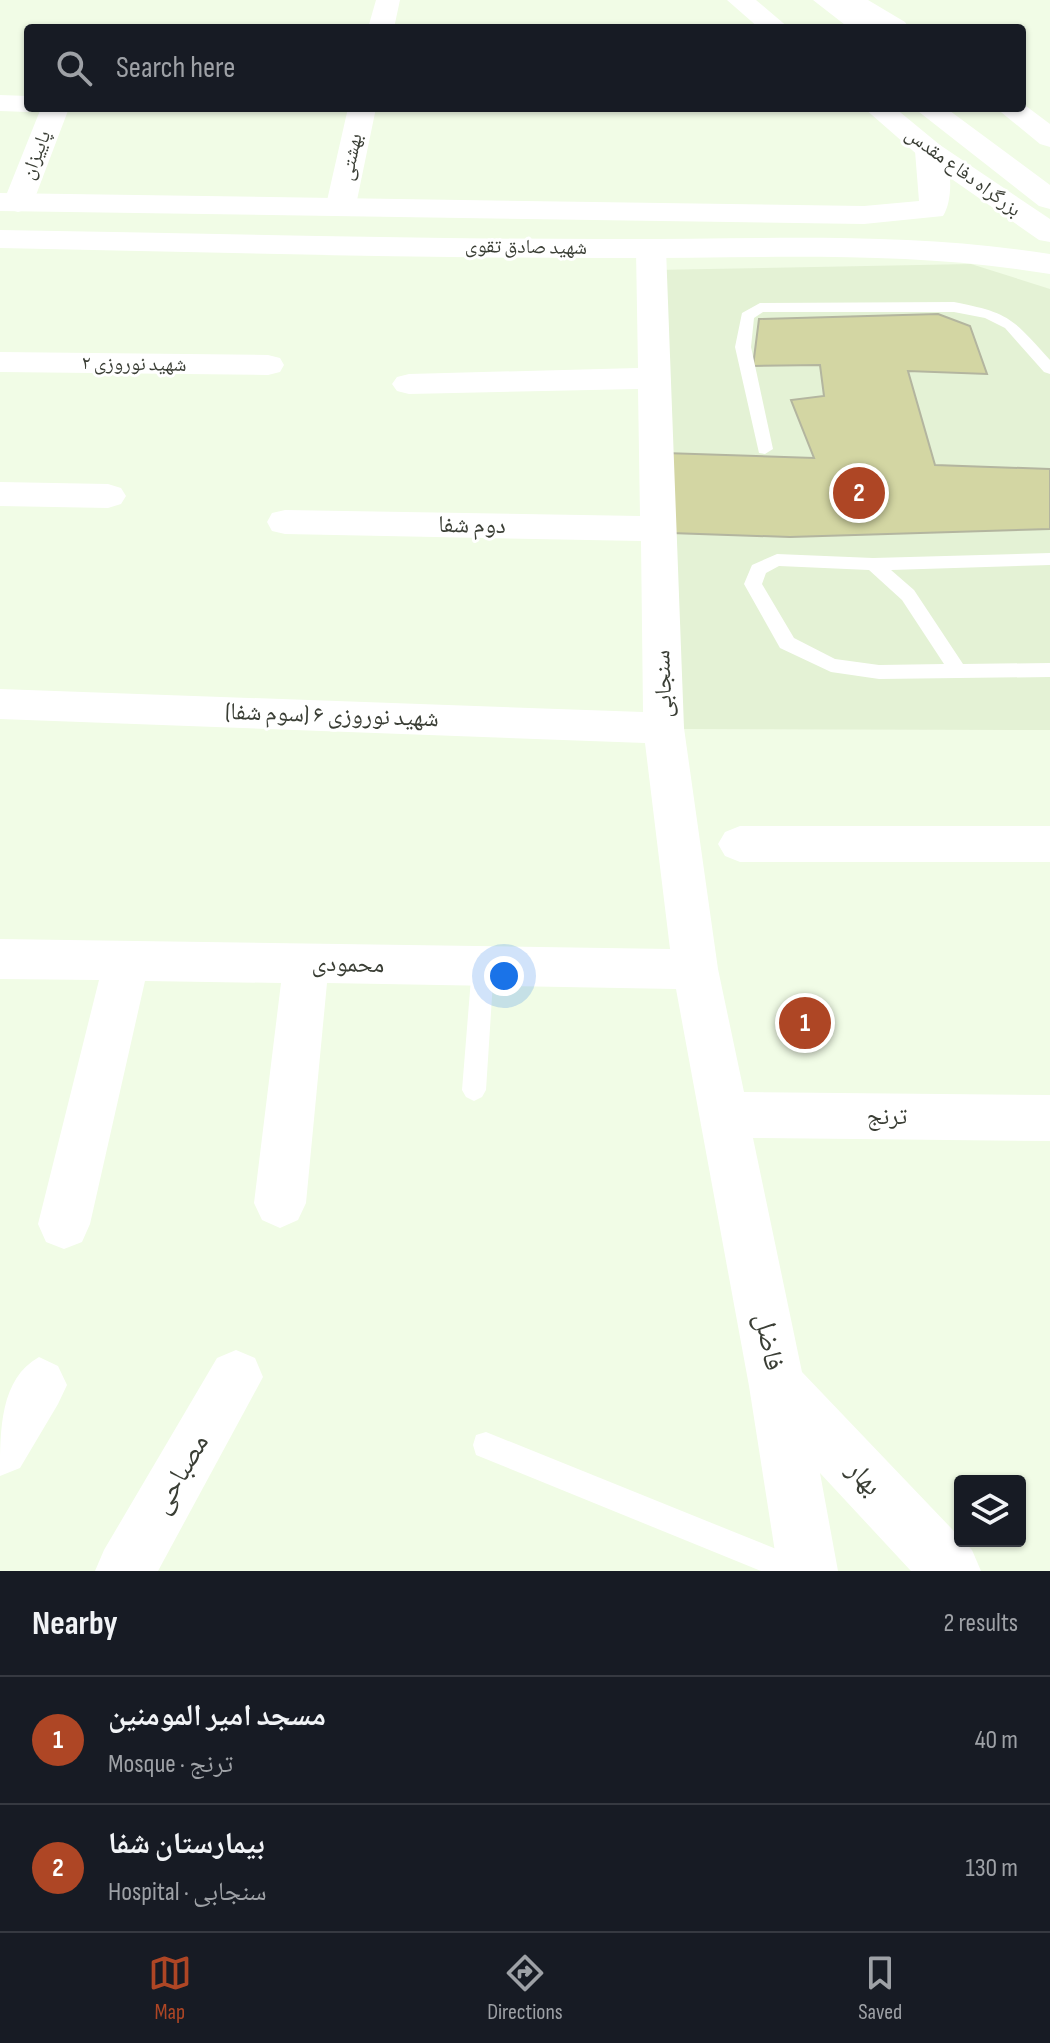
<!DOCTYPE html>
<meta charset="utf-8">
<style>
body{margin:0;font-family:"Sofia Sans Condensed","Noto Naskh Arabic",sans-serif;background:#242831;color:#f1f3f6}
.controls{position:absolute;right:24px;bottom:24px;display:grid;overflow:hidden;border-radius:8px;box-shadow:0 2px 6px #0004}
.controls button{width:72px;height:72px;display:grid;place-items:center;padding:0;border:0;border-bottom:2px solid #363941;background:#171b24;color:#f1f3f6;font:40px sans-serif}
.you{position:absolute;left:504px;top:976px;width:28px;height:28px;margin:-20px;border:6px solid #fff;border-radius:50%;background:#1a73e8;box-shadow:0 0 0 12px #1a73e833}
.badge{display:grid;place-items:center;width:52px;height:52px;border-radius:50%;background:#ae4625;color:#fff;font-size:26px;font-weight:700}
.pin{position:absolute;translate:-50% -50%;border:4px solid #fff;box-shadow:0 2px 8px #0006}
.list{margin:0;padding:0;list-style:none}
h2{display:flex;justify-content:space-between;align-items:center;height:104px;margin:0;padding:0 32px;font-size:34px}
h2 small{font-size:26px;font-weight:400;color:#9ea1a6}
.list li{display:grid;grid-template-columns:52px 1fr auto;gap:24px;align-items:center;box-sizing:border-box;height:128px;padding:0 32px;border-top:2px solid #363941}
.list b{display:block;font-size:30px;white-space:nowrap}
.list p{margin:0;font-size:26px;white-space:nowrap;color:#9ea1a6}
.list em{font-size:26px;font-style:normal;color:#9ea1a6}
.icon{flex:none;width:44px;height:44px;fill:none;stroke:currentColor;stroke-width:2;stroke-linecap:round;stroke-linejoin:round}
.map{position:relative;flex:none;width:1050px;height:1571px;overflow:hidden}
.search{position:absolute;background:#171b24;box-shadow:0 2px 6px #0004;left:24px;right:24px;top:24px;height:88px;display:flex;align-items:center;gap:20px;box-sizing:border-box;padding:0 28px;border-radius:8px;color:#9ea1a6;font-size:30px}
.sheet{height:360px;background:#171b24}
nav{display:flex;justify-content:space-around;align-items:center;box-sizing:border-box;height:112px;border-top:2px solid #363941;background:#171b24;font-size:22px;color:#9ea1a6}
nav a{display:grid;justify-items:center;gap:4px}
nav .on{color:#ae4625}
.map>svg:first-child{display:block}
.built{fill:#e4f2d5}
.building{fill:#d3d6a3;stroke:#b3b59f;stroke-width:2}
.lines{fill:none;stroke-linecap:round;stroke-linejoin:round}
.service{fill:#fff;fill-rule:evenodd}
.minor{fill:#fff;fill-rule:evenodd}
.secondary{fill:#fff;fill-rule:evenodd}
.primary{fill:#fff;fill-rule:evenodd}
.trunk{fill:#fff;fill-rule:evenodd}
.labels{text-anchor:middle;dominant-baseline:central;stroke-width:6;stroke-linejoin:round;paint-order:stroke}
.far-street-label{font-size:20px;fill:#3a3e35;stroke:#fff}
.street-label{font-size:24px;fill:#3a3e35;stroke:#fff}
.near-street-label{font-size:28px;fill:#3a3e35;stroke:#fff}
</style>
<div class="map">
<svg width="1050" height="1571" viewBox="0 0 1050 1571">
<rect width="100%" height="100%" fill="#f1fce6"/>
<!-- built -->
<path class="built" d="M971,264L1050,289V730L683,729L653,270Z"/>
<!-- building -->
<path class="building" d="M938,314L970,326L987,374L908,371L935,465L1050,469V529L790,537L671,533L665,453L814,458L791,400L824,396L820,365L753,366L759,319Z"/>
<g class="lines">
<!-- service -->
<path class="service" d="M954,302C1010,313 1012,318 1050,360V374L1044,372L1005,328L985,318L954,312H763L754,318L751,347L773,449L765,454L759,453L735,347L742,313L760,303Z
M1050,553V565L891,570L914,590L963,664L1050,663V677L879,679L831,672L780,648L744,584L752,565L777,554L873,558ZM779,566L869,570L902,600L944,664L879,665L835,659L794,638L762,584L766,573Z
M483,957L491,959L494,966L486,1090L482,1097L474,1101L466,1097L462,1090L472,966L475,959Z
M486,1432L806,1561L810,1571H761L476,1455L473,1445L476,1435Z"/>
<!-- minor -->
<path class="minor" d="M376,0H400L394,28H368Z
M0,95L28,96V108H39L28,112L0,111Z
M41,108H69L33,203L28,209L18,212L8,209L3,203Z
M348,108H376L356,205L351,211L341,214L331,211L326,205Z
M651,240L662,243L666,249L684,728L718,969L744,1092L1050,1095V1141L753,1138L802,1372L972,1550L981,1571H911L820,1473L838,1571H778L749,1386L676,989L327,983L306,1203L298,1220L280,1228L262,1220L254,1203L281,983L145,981L90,1224L82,1242L64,1249L46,1242L38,1224L99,980L0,979V939L670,949L645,743L0,719V689L643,712L641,541L285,534L272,531L267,522L272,513L285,510L640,516L638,389L409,394L397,391L392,384L397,377L409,374L638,368L636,249L640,243Z
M0,352L268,355L280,358L284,365L280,372L268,375L0,372Z
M0,482L108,484L121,488L126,496L121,504L108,508L0,506Z
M740,826H1050V862H740L725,856L718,844L725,832Z
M236,1350L255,1358L263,1377L158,1571H95L104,1550L217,1358Z
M39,1357L58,1366L67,1385L58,1404L20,1468L0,1476C0,1429 0,1379 39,1357Z"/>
<!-- secondary -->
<path class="secondary" d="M930,142L940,145C952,161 954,199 943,216L864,224L0,211V193L864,206L919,201L915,151L920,145Z
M0,230C199,233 399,239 598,239C749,240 900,230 1050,254V274C900,249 749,259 598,258C399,258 199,252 0,248Z"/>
<!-- primary -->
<path class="primary" d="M813,0H843L880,28H849Z
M914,108H946L1050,185V209L1039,206Z"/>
<!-- trunk -->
<path class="trunk" d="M727,0H756L789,28H759Z
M837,0H868L905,22L909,28H877Z
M1022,103L1050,124V147L1040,144L996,108H1022Z
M864,108H895L940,145L1050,219V242L1039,240L920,157Z"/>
</g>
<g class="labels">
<!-- far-street labels -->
<g class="far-street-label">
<text transform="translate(36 155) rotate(-69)">پاییزان</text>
<text transform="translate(351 157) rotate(-78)">بهشتی</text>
<text transform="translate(963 172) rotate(36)">بزرگراه دفاع مقدس</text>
<text transform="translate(526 247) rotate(1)">شهید صادق تقوی</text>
<text transform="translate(134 364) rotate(1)">شهید نوروزی ۲</text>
</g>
<!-- street labels -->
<g class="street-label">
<text transform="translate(472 525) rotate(1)">دوم شفا</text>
<text transform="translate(663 684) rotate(-92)">سنجابی</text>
<text transform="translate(332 715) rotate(2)">شهید نوروزی ۶ (سوم شفا)</text>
<text transform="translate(348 964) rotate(1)">محمودی</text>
<text x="887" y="1116">ترنج</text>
</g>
<!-- near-street labels -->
<g class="near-street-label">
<text transform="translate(769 1342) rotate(79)">فاضل</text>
<text transform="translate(180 1474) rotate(-60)">مصباحی</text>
<text transform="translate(864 1478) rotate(47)">بهار</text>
</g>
</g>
</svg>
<div class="controls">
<button><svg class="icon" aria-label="layers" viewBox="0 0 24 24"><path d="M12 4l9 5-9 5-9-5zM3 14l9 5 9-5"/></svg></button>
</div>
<div class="you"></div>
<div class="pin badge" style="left:805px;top:1023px">1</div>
<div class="pin badge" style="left:859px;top:493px">2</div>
<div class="search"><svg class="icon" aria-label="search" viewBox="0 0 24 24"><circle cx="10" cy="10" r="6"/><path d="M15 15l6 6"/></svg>Search here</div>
</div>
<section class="sheet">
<h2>Nearby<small>2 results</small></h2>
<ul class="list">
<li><span class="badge">1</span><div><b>مسجد امیر المومنین</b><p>Mosque · ترنج</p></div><em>40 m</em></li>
<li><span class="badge">2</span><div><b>بیمارستان شفا</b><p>Hospital · سنجابی</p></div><em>130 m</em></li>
</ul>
</section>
<nav>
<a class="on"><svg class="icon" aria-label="map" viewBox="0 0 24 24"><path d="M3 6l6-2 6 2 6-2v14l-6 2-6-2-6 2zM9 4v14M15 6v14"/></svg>Map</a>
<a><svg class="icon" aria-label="directions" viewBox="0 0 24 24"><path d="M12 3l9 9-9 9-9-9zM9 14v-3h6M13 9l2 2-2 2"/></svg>Directions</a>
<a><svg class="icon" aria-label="saved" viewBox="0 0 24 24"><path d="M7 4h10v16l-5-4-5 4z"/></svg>Saved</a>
</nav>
